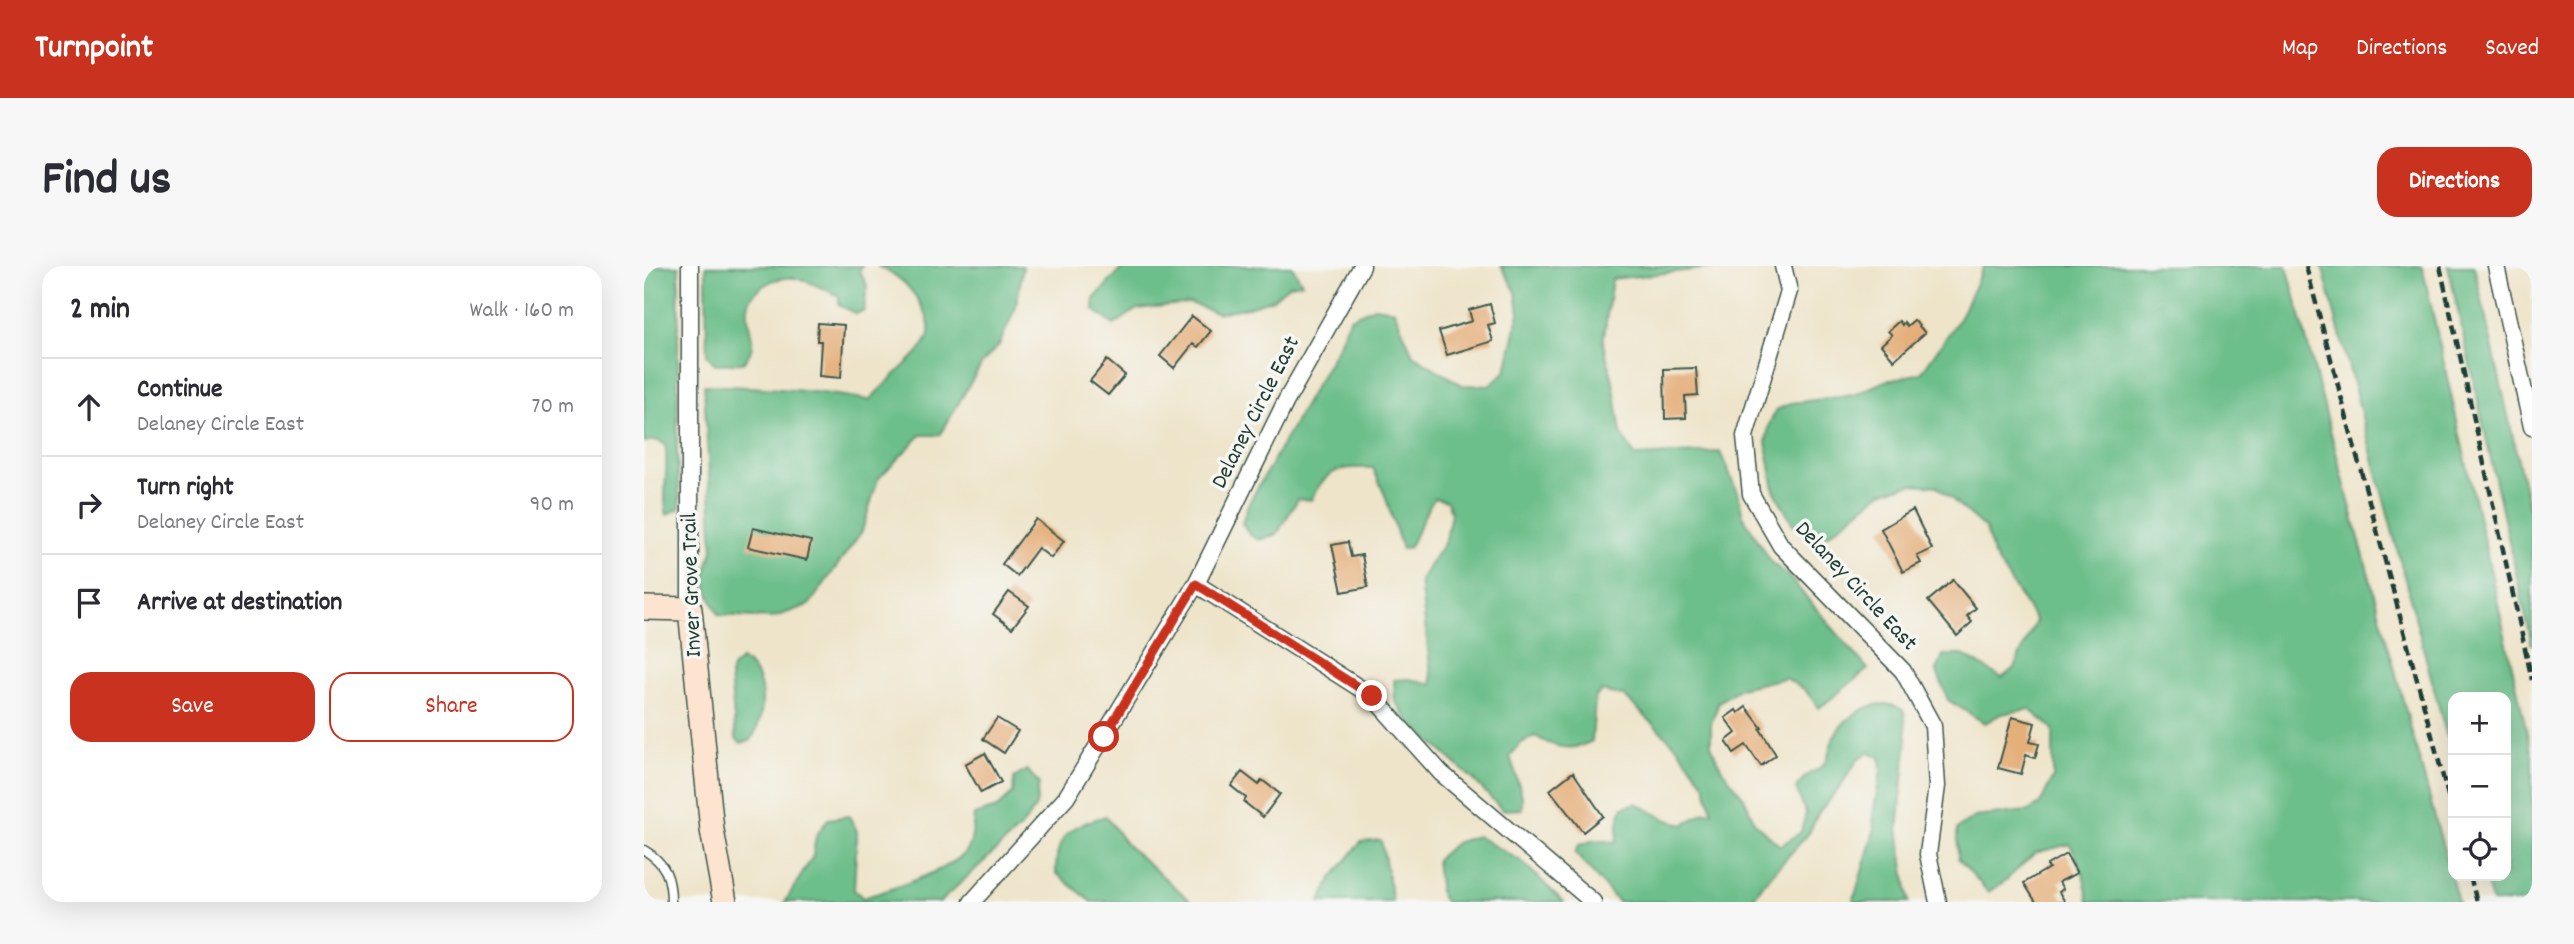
<!DOCTYPE html>
<meta charset="utf-8">
<style>
body{margin:0;font-family:Dekko,sans-serif;background:#f7f7f7;color:#2b2b33}
.controls{position:absolute;right:21px;bottom:21px;display:grid;overflow:hidden;border-radius:14px;box-shadow:0 7px 28px #0002}
.controls button{width:63px;height:63px;display:grid;place-items:center;padding:0;border:0;border-bottom:2px solid #e1e1e2;background:#fff;color:#2b2b33;font:35px sans-serif}
.stop{position:absolute;width:21px;height:21px;margin:-16px;border:5px solid #c8321e;border-radius:50%;background:#fff}
.stop.end{background:#c8321e;border-color:#fff;box-shadow:0 2px 7px #0008}
.list{margin:0;padding:0;list-style:none}
h2{display:flex;justify-content:space-between;align-items:center;height:91px;margin:0;padding:0 28px;font-size:30px}
h2 small{font-size:23px;font-weight:400;color:#7c7c81}
.list li{display:grid;grid-template-columns:46px 1fr auto;gap:21px;align-items:center;box-sizing:border-box;height:98px;padding:0 28px;border-top:2px solid #e1e1e2}
.list b{display:block;font-size:26px;white-space:nowrap}
.list p{margin:0;font-size:23px;white-space:nowrap;color:#7c7c81}
.list em{font-size:23px;font-style:normal;color:#7c7c81}
.actions{display:flex;gap:14px;padding:21px 28px}
.actions a{flex:1;padding:16px 0;border:2px solid #c8321e;border-radius:21px;text-align:center;font-size:24px;color:#c8321e}
.actions .main{background:#c8321e;color:#fff}
.icon{flex:none;width:38px;height:38px;fill:none;stroke:currentColor;stroke-width:2;stroke-linecap:round;stroke-linejoin:round}
.map{position:relative;flex:none;width:1888px;height:636px;overflow:hidden;border-radius:21px}
header{display:flex;align-items:center;gap:42px;box-sizing:border-box;height:98px;padding:0 35px;background:#c8321e;color:#fff}
header strong{font-size:33px}
nav{display:flex;gap:38px;margin-inline-start:auto;font-size:24px}
.intro{display:flex;align-items:center;justify-content:space-between;box-sizing:border-box;height:168px;padding:0 42px}
h1{margin:0;font-size:49px}
.button{padding:18px 32px;border-radius:21px;background:#c8321e;color:#fff;font-size:24px;font-weight:700}
main{display:flex;gap:42px;padding:0 42px}
aside{flex:1;background:#fff;border-radius:21px;box-shadow:0 7px 28px #0002}
.map>svg:first-child{display:block}
.forest{fill:#6cbe8a;stroke:#467e5f;stroke-width:2}
.building{fill:#e5af7a}
.lines{fill:none;stroke-linecap:round;stroke-linejoin:round}
.lane-casing{stroke:#3e564a;stroke-width:11}
.street-casing{stroke:#3e564a;stroke-width:19}
.secondary-casing{stroke:#3e564a;stroke-width:26}
.lane{stroke:#fff;stroke-width:8}
.street{stroke:#fff;stroke-width:16}
.secondary{stroke:#fde4d1;stroke-width:23}
.rail{stroke:#1f3d34;stroke-width:4.5;stroke-dasharray:10 5;stroke-linecap:butt}
.route{stroke:#c8321e;stroke-width:9}
.labels{text-anchor:middle;dominant-baseline:central;stroke-width:7;stroke-linejoin:round;paint-order:stroke}
.street-label{font-size:23px;fill:#1f3d34;stroke:#f6f6f2}
</style>
<header>
<strong>Turnpoint</strong>
<nav><a>Map</a><a>Directions</a><a>Saved</a></nav>
</header>
<div class="intro"><h1>Find us</h1><a class="button">Directions</a></div>
<main>
<aside>
<h2>2 min<small>Walk · 160 m</small></h2>
<ul class="list">
<li><svg class="icon" aria-label="ahead" viewBox="0 0 24 24"><path d="M12 20V5M6 11l6-6 6 6"/></svg><div><b>Continue</b><p>Delaney Circle East</p></div><em>70 m</em></li>
<li><svg class="icon" aria-label="right" viewBox="0 0 24 24"><path d="M7 20v-9h11M14 6l5 5-5 5"/></svg><div><b>Turn right</b><p>Delaney Circle East</p></div><em>90 m</em></li>
<li><svg class="icon" aria-label="arrive" viewBox="0 0 24 24"><path d="M6 21V4h12l-3 4 3 4H6"/></svg><div><b>Arrive at destination</b></div></li>
</ul>
<div class="actions"><a class="main">Save</a><a>Share</a></div>
</aside>
<div class="map">
<svg width="1888" height="636" viewBox="0 0 1888 636">
<rect width="100%" height="100%" fill="#f6f6f2"/>
<filter id="ink" filterUnits="userSpaceOnUse"><feTurbulence type="fractalNoise" baseFrequency=".0143" numOctaves="2"/><feDisplacementMap in="SourceGraphic" scale="14" xChannelSelector="R" yChannelSelector="G"/><feConvolveMatrix kernelMatrix="1 2 1 2 8 2 1 2 1" color-interpolation-filters="sRGB"/></filter>
<filter id="wash" filterUnits="userSpaceOnUse"><feTurbulence type="fractalNoise" baseFrequency=".00686" numOctaves="4" result="noise"/><feDisplacementMap in="SourceGraphic" scale="28" xChannelSelector="R" yChannelSelector="G"/><feGaussianBlur stdDeviation="1.57" result="paint"/><feColorMatrix in="noise" values="0 0 0 0 0 0 0 0 0 0 0 0 0 0 0 0 0 1.4 0 .05"/><feComposite in="paint" operator="in"/></filter>
<g filter="url(#wash)">
<rect width="100%" height="100%" fill="#eee4ca"/>
<!-- forest -->
<path class="forest" d="M0,0H35L33,184L36,242L23,249C17,226 26,202 21,178L12,174L0,176Z
M62,0H218L215,4L223,19L220,44L212,48L195,39V30C166,17 144,0 115,23C110,27 105,33 104,41C101,64 118,76 99,97L71,98L63,89Z
M233,0H379L372,41L355,79L338,97L296,169H277L234,213L218,265L165,339L128,352L75,349C61,324 57,312 69,285L60,119C115,121 170,124 225,134C237,122 249,111 261,99C285,76 295,66 274,34C263,17 252,8 233,0Z
M480,0H547L566,3L569,0H648L658,17L645,19L629,33L604,41L574,47L546,37L493,43L470,59L450,44V33Z
M857,0H1085L968,13L959,77L969,115L977,167L991,190L1076,186L1094,228L1099,250L1128,297L1144,310L1224,403L1175,442L1161,424L1141,412L1096,422L1075,436L1067,458V479L1077,502L1100,532L1111,557L1136,580L1157,566L1162,547L1152,523C1155,519 1158,514 1162,510C1168,505 1175,505 1180,498C1186,490 1185,482 1189,473C1200,448 1237,427 1260,445L1263,473L1254,563L1265,636H1209L1230,565L1229,548L1237,504L1236,491L1225,486L1214,493L1194,524L1175,546L1165,567L1120,617L1107,636H974L931,587L935,579L950,574L972,576C975,564 972,552 979,541L992,537L1021,553L1039,559L1061,546H1068L1061,519L1033,481L980,430L957,425L951,432L948,475C928,486 910,482 891,470L877,477L866,490L878,530V543L858,544L830,514L766,457L751,435L750,414L765,413L788,418L776,314L802,274L807,247L803,235L791,232L784,242L766,281L758,283L741,229L729,202C696,201 682,202 667,234L654,233L633,268L615,274L605,268L598,257L604,239L694,80L706,52L730,41L750,44L769,89L818,119L845,120L862,105L875,47L872,26Z
M1340,0H1643L1707,243L1814,636H1445L1439,607L1426,578L1391,587L1360,616L1344,626L1314,592L1313,563L1331,551L1384,545L1396,538L1409,511V463L1385,443L1357,448L1341,457L1304,434L1293,405L1299,389H1319L1358,412L1370,402L1392,355L1349,288L1342,263L1293,220L1267,218L1238,226L1183,270L1149,259L1130,224L1122,176L1125,159L1132,144L1148,137L1210,129L1241,115L1277,107L1315,53Z
M1678,0H1778L1888,489V636H1848L1841,610H1862V431H1809V494Z
M1804,0H1830L1888,255V379Z
M97,394C125,408 122,452 106,475L97,477L92,473L86,409L88,402Z
M383,504L395,517L392,540L378,560L296,636H141L169,590L172,570L184,553L205,550L213,565L210,624L219,632C242,625 315,602 325,581C329,573 329,558 330,549L353,542L369,527L370,512Z
M462,550L483,579L548,636H448L412,607C411,567 428,560 462,550Z
M833,570L877,595L920,636H801L796,628L792,594L811,577Z
M737,574L749,636H676L688,612L717,576Z"/>
<g id="blocks">
<!-- building -->
<path class="building" d="M846,38L851,57L844,59L849,75L803,89L795,65L828,55L825,44Z
M548,50L567,65L554,81L549,78L530,102L516,90Z
M1270,54L1281,67L1250,94L1237,79L1248,69L1244,65L1255,55L1258,59L1260,56L1263,60Z
M174,57L200,59L197,112L175,110L177,75H173Z
M463,94L481,109L464,129L446,115Z
M1052,102L1054,129L1041,130L1042,152L1021,153L1020,103Z
M1269,244L1288,283L1273,290L1277,297L1259,306L1237,263Z
M392,253L420,275L407,292L394,282L373,310L358,298Z
M109,262L167,275L163,294L104,281Z
M704,276L707,291L718,289L724,321L698,326L688,279Z
M1309,314L1332,342L1323,350L1328,356L1313,370L1284,335Z
M365,326L385,340L368,362L349,348Z
M1102,441L1118,462L1116,463L1132,489L1117,500L1102,479L1090,487L1082,475L1092,467L1081,452L1092,444L1094,447Z
M1368,451L1391,457L1386,476L1395,478L1391,492L1382,489L1377,508L1354,502Z
M353,452L374,465L360,487L339,473Z
M341,487L357,516L337,527L321,498Z
M598,506L615,519L618,514L636,528L619,551L600,536L602,532L587,520Z
M929,506L959,550L939,566L906,524Z
M1422,588L1433,607L1415,616L1419,623L1415,626L1421,636H1392L1380,617L1405,602L1403,599Z"/>
</g>
</g>
<g filter="url(#ink)">
<use href="#blocks" fill-opacity="0" stroke="#3e564a" stroke-width="2"/>
<g class="lines">
<defs>
<path id="lane" d="M0,584C22,597 27,612 27,636"/>
<path id="street" d="M1139,0L1145,25L1101,170L1107,228L1137,280L1259,405L1289,460L1293,520L1284,588L1294,636
M1852,0L1888,161
M552,318L728,430L797,507L949,636
M46,343V0
M328,636L422,532L552,318L642,135L718,0"/>
<path id="secondary" d="M0,342L46,343L68,564L81,636"/>
</defs>
<!-- lane casing -->
<use href="#lane" class="lane-casing"/>
<!-- street casing -->
<use href="#street" class="street-casing"/>
<!-- secondary casing -->
<use href="#secondary" class="secondary-casing"/>
<!-- lane -->
<use href="#lane" class="lane"/>
<!-- street -->
<use href="#street" class="street"/>
<!-- secondary -->
<use href="#secondary" class="secondary"/>
<!-- rail -->
<path class="rail" d="M1662,0L1809,548
M1796,0L1888,414
M1826,610L1833,636"/>
</g>
</g>
<g class="lines" filter="url(#ink)">
<!-- route -->
<path class="route" d="M460,471L552,318L728,430"/>
</g>
<g class="labels">
<!-- street labels -->
<g class="street-label">
<text transform="translate(613 147) rotate(-63)">Delaney Circle East</text>
<text transform="translate(49 319) rotate(-92)">Inver Grove Trail</text>
<text transform="translate(1211 321) rotate(47)">Delaney Circle East</text>
</g>
</g>
</svg>
<div class="controls">
<button>+</button>
<button>−</button>
<button><svg class="icon" aria-label="locate" viewBox="0 0 24 24"><circle cx="12" cy="12" r="6"/><path d="M12 2v4M12 18v4M2 12h4M18 12h4"/></svg></button>
</div>
<div class="stop" style="left:460px;top:471px"></div>
<div class="stop end" style="left:728px;top:430px"></div>
</div>
</main>
